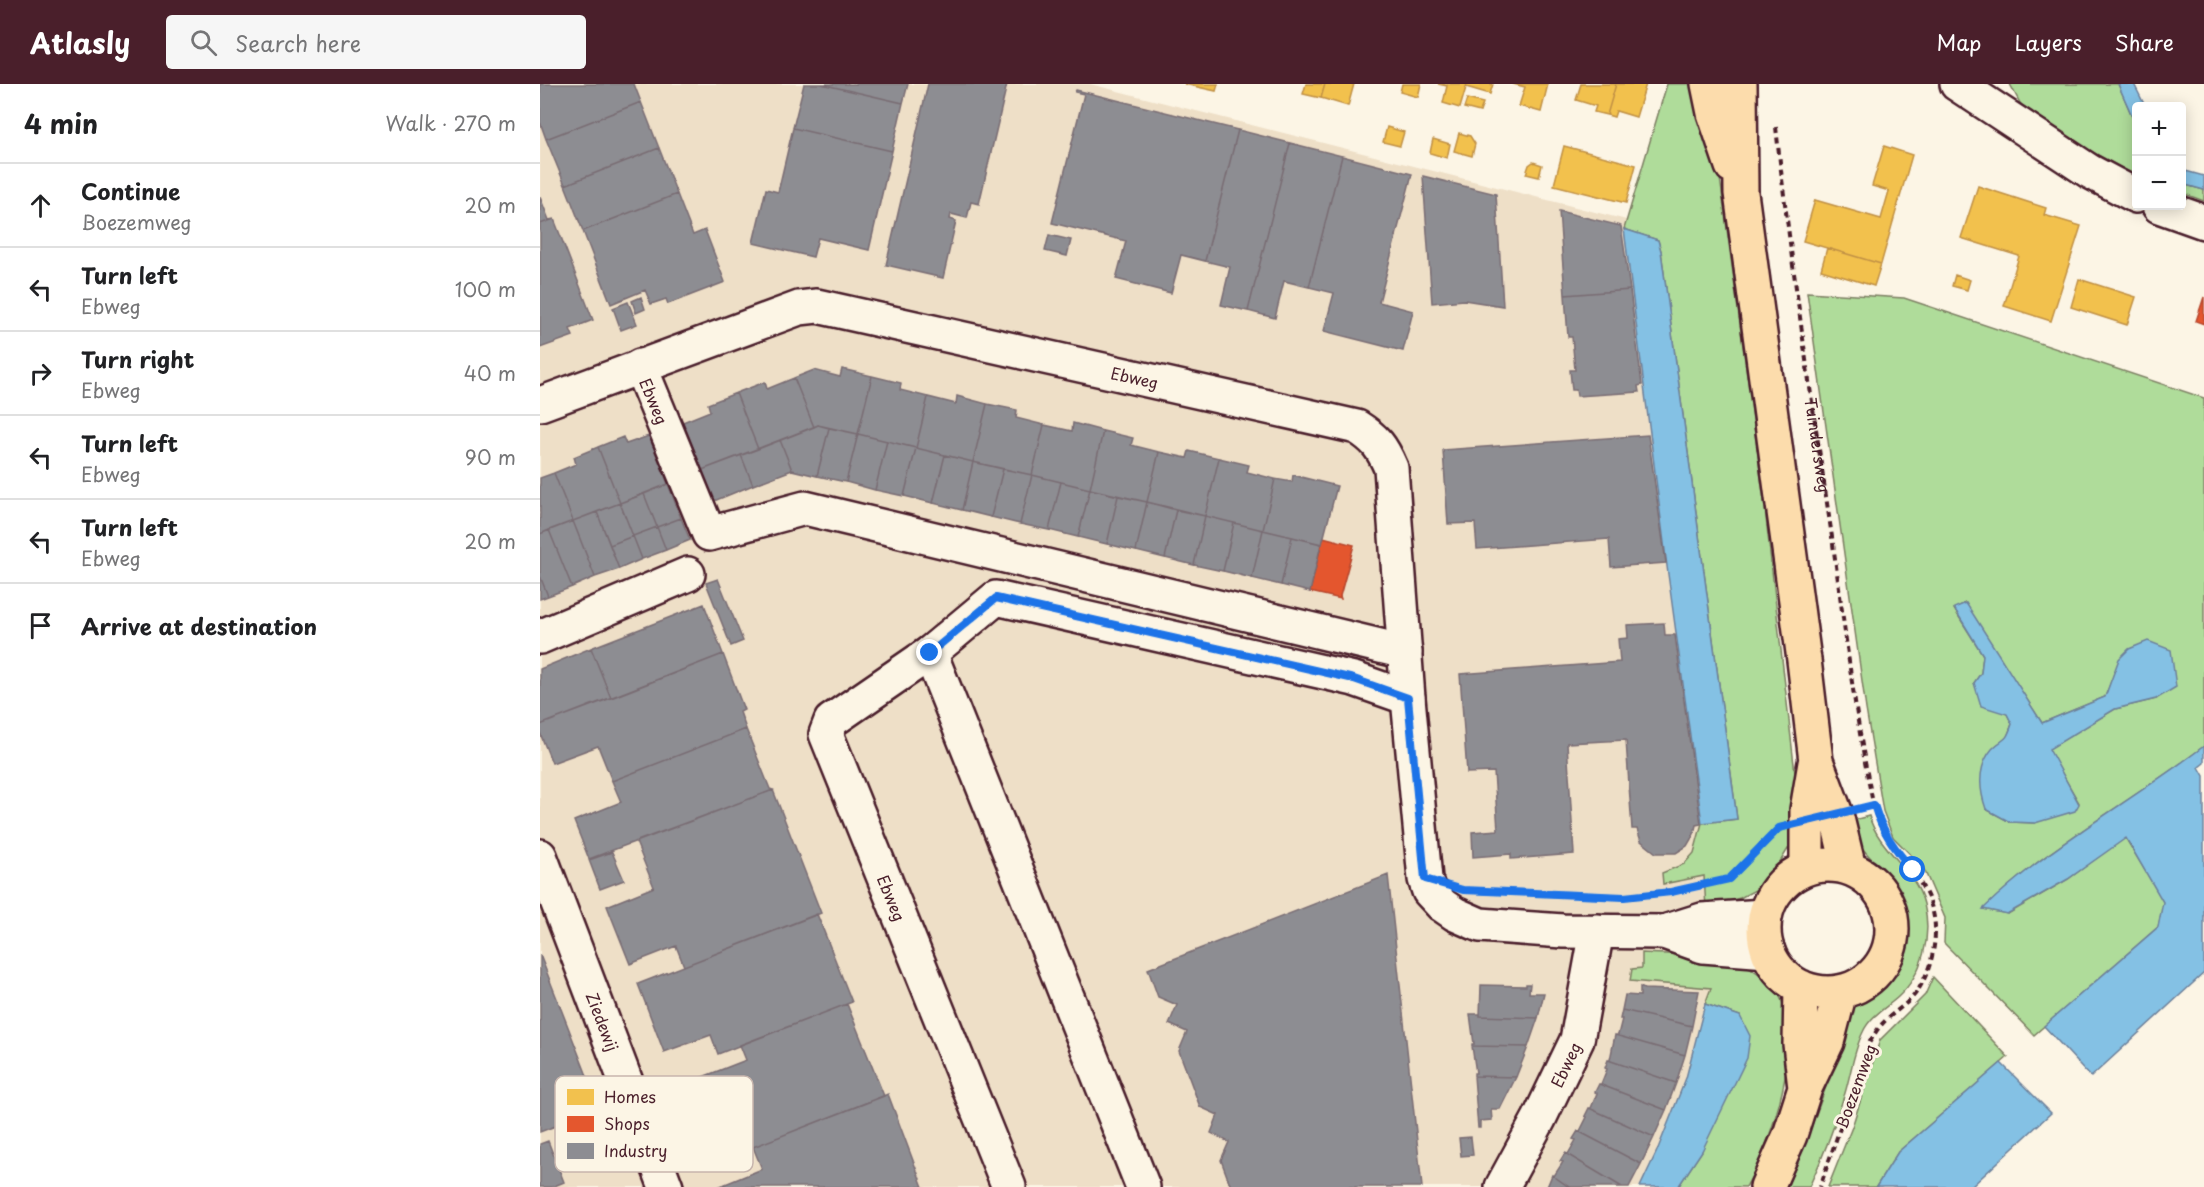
<!DOCTYPE html>
<meta charset="utf-8">
<style>
body{margin:0;font-family:"Playpen Sans",sans-serif;background:#f6f6f6;color:#202124}
.controls{position:absolute;right:18px;top:18px;display:grid;overflow:hidden;border-radius:6px;box-shadow:0 3px 15px #0003}
.controls button{width:54px;height:54px;display:grid;place-items:center;padding:0;border:0;border-bottom:2px solid #e0e0e0;background:#fff;color:#202124;font:30px sans-serif}
.stop{position:absolute;width:18px;height:18px;margin:-14px;border:4px solid #1a73e8;border-radius:50%;background:#fff}
.stop.end{background:#1a73e8;border-color:#fff;box-shadow:0 2px 6px #0008}
.list{margin:0;padding:0;list-style:none}
h2{display:flex;justify-content:space-between;align-items:center;height:78px;margin:0;padding:0 24px;font-size:26px}
h2 small{font-size:20px;font-weight:400;color:#757577}
.list li{display:grid;grid-template-columns:39px 1fr auto;gap:18px;align-items:center;box-sizing:border-box;height:84px;padding:0 24px;border-top:2px solid #e0e0e0}
.list b{display:block;font-size:22px;white-space:nowrap}
.list p{margin:0;font-size:20px;white-space:nowrap;color:#757577}
.list em{font-size:20px;font-style:normal;color:#757577}
.icon{flex:none;width:33px;height:33px;fill:none;stroke:currentColor;stroke-width:2;stroke-linecap:round;stroke-linejoin:round}
.map{position:relative;flex:none;width:1664px;height:1103px;overflow:hidden}
header{display:flex;align-items:center;gap:36px;box-sizing:border-box;height:84px;padding:0 30px;background:#4a1f2b;color:#fff}
header strong{font-size:28px}
nav{display:flex;gap:33px;margin-inline-start:auto;font-size:21px}
.search{width:420px;height:54px;background:#f6f6f6;display:flex;align-items:center;gap:15px;box-sizing:border-box;padding:0 21px;border-radius:6px;color:#757577;font-size:22px}
main{display:flex}
aside{flex:1;background:#fff}
.map>svg:first-child{display:block}
.built{fill:#eedfc7}
.green{fill:#afdc9a;stroke:#7c7e62;stroke-width:1.5;fill-rule:evenodd}
.water{fill:#84c1e4;stroke:#6d809a;stroke-width:1.5}
.homes{fill:#f2c14e;stroke:#c09044;stroke-width:1.5}
.shops{fill:#e4572e;stroke:#b6462d;stroke-width:1.5}
.industry{fill:#8d8d92;stroke:#796c73;stroke-width:1.5}
.lines{fill:none;stroke-linecap:round;stroke-linejoin:round}
.minor-casing{stroke:#4a1f2b;stroke-width:38}
.major-casing{stroke:#4a1f2b;stroke-width:38}
.path{stroke:#4a1f2b;stroke-width:4;stroke-dasharray:6 4.5;stroke-linecap:butt}
.minor{stroke:#fcf5e5;stroke-width:33}
.major{stroke:#fcdcac;stroke-width:33}
.route{stroke:#1a73e8;stroke-width:8}
.labels{text-anchor:middle;dominant-baseline:central;stroke-width:6;stroke-linejoin:round;paint-order:stroke}
.street-label{font-size:16px;fill:#4a1f2b;stroke:#fcf5e5}
.key{fill:#fcf5e5;stroke:#c7b5ad;stroke-width:1.5}
.key-label{font-size:16px;fill:#4a1f2b}
</style>
<header>
<strong>Atlasly</strong>
<div class="search"><svg class="icon" aria-label="search" viewBox="0 0 24 24"><circle cx="10" cy="10" r="6"/><path d="M15 15l6 6"/></svg>Search here</div>
<nav><a>Map</a><a>Layers</a><a>Share</a></nav>
</header>
<main>
<aside>
<h2>4 min<small>Walk · 270 m</small></h2>
<ul class="list">
<li><svg class="icon" aria-label="ahead" viewBox="0 0 24 24"><path d="M12 20V5M6 11l6-6 6 6"/></svg><div><b>Continue</b><p>Boezemweg</p></div><em>20 m</em></li>
<li><svg class="icon" aria-label="left" viewBox="0 0 24 24"><path d="M17 20v-9H6M10 6l-5 5 5 5"/></svg><div><b>Turn left</b><p>Ebweg</p></div><em>100 m</em></li>
<li><svg class="icon" aria-label="right" viewBox="0 0 24 24"><path d="M7 20v-9h11M14 6l5 5-5 5"/></svg><div><b>Turn right</b><p>Ebweg</p></div><em>40 m</em></li>
<li><svg class="icon" aria-label="left" viewBox="0 0 24 24"><path d="M17 20v-9H6M10 6l-5 5 5 5"/></svg><div><b>Turn left</b><p>Ebweg</p></div><em>90 m</em></li>
<li><svg class="icon" aria-label="left" viewBox="0 0 24 24"><path d="M17 20v-9H6M10 6l-5 5 5 5"/></svg><div><b>Turn left</b><p>Ebweg</p></div><em>20 m</em></li>
<li><svg class="icon" aria-label="arrive" viewBox="0 0 24 24"><path d="M6 21V4h12l-3 4 3 4H6"/></svg><div><b>Arrive at destination</b></div></li>
</ul>
</aside>
<div class="map">
<svg width="1664" height="1103" viewBox="0 0 1664 1103">
<rect width="100%" height="100%" fill="#fcf5e5"/>
<filter id="ink" filterUnits="userSpaceOnUse"><feTurbulence type="fractalNoise" baseFrequency=".0167" numOctaves="2"/><feDisplacementMap in="SourceGraphic" scale="12" xChannelSelector="R" yChannelSelector="G"/><feConvolveMatrix kernelMatrix="1 2 1 2 8 2 1 2 1" color-interpolation-filters="sRGB"/></filter>
<g filter="url(#ink)">
<!-- built -->
<path class="built" d="M0,0H550L1126,146L1201,764L1180,959L1120,1103H0Z"/>
<!-- green -->
<path class="green" d="M1127,0H1159L1177,72L1224,416L1258,716L1256,752L1235,786L1221,803L1200,814L1166,824L1164,792L1123,800L1122,789L1144,780L1154,769L1162,739L1197,735L1121,167L1118,156L1084,145Z
M1470,0H1578L1596,41V92L1493,35L1480,19Z
M1642,100L1664,106V117L1642,109Z
M1267,208L1364,214L1664,314V662C1592,718 1509,760 1444,825L1468,830L1528,795L1585,753L1624,818L1618,843L1494,951L1404,859L1405,834L1383,783L1353,753L1343,727L1326,625ZM1425,519L1502,639L1565,613L1580,575L1616,615L1575,625L1508,665L1539,719L1495,739L1470,738L1446,725L1452,666L1466,656L1472,640L1467,630L1434,599L1441,589L1443,571L1414,525Z
M1329,732C1339,767 1375,784 1384,820C1392,852 1383,890 1358,913C1346,924 1330,932 1323,948C1314,966 1311,989 1305,1009C1295,1041 1283,1073 1269,1103H1247C1263,1066 1277,1029 1290,991C1297,970 1300,946 1312,927C1318,917 1328,913 1336,906C1357,889 1372,861 1367,834C1365,823 1362,812 1356,803C1339,777 1319,772 1310,737Z
M1102,869C1129,871 1180,869 1203,880C1215,886 1231,897 1238,909C1266,957 1232,1058 1206,1103H1138L1162,1067L1200,932L1165,920L1171,904L1090,897L1092,885L1102,884Z
M1393,893L1468,973L1358,1068L1336,1103H1288L1312,1043L1340,956L1385,911Z"/>
<!-- water -->
<path class="water" d="M1578,0H1594L1605,22H1596V41Z
M1642,86L1664,92V106L1642,100Z
M1084,145L1118,156L1121,167L1197,735L1162,739L1128,490Z
M1426,519L1502,639L1565,613L1579,575L1589,565L1608,557L1631,566L1636,603L1616,615L1575,625L1509,665L1539,720L1535,727L1495,739L1470,738L1446,725C1439,705 1437,683 1452,665C1464,652 1465,661 1472,640L1467,630L1441,622L1434,599L1441,589L1443,571L1414,524Z
M1664,662V679L1659,683L1664,692V889L1551,993L1504,942L1618,843L1623,818L1586,754L1528,795L1467,830L1443,825C1509,761 1591,718 1664,662Z
M1165,920L1200,932L1210,952L1207,974L1162,1067L1138,1103H1100L1117,1067L1146,994Z
M1461,979L1511,1029L1431,1103H1336L1358,1068Z"/>
<!-- homes -->
<path class="homes" d="M644,0H678L676,7Z
M766,0H785L781,14L763,10Z
M785,0H814L808,22L781,14Z
M862,0H881L878,13L860,8Z
M898,0H927L920,24L903,19L907,2Z
M927,0H953L950,10L926,3Z
M973,0H1008L1001,28L979,22L985,3Z
M1041,0H1076L1067,31L1054,28L1056,22L1036,16Z
M1076,0H1106L1096,33L1076,27L1074,33L1067,31Z
M927,15L943,19L940,28L924,24Z
M847,43L864,48L860,62L843,58Z
M919,49L930,52L935,60L932,72L914,67Z
M893,55L910,60L907,74L890,69Z
M1024,62L1096,81L1086,119L1014,101Z
M1344,62L1372,71L1341,180L1263,157L1275,116L1341,135L1349,107L1332,102Z
M993,78L1002,81L999,93L986,90L989,81Z
M1438,102L1506,124L1504,131L1541,142L1511,237L1464,222L1479,172L1421,154Z
M1287,164L1341,180L1334,202L1281,186Z
M1415,191L1430,196L1427,206L1412,202Z
M1539,195L1596,213L1587,241L1531,223Z"/>
<!-- shops -->
<path class="shops" d="M1664,213V240L1656,237Z
M783,453L814,461L800,512L801,515L770,508Z"/>
<!-- industry -->
<path class="industry" d="M0,0H94L101,18L6,55L0,38Z
M264,0H281L363,19L352,67L253,44Z
M281,0H368L363,19Z
M388,0H467L439,120L431,118L427,134L411,130L410,135L416,137L403,194L346,181Z
M536,6L698,46L665,177L641,171L631,209L576,195L586,157L512,139L544,10L535,8Z
M101,18L119,64L25,101L6,55Z
M253,44L352,67L329,166L278,154L273,173L213,159L226,105L238,108Z
M698,46L750,59L708,227L681,221L690,183L665,177Z
M750,59L802,72L769,203L744,197L735,234L708,227Z
M119,64L137,110L43,147L25,101Z
M802,72L872,90L839,218L873,227L863,267L784,247L794,209L769,203Z
M883,92L956,110L963,222L924,216L892,219Z
M137,110L153,151L165,146L185,198L128,220L126,215L111,220L105,206L71,220L43,147Z
M0,113L9,136L14,135L0,140Z
M1019,127L1081,142L1090,206L1025,211Z
M14,135L53,236L30,245L33,252L0,264V140Z
M509,151L531,156L527,172L505,167Z
M1090,206L1102,301L1098,302L1099,308L1037,312L1036,306H1032L1030,286H1035L1032,253H1028L1025,211Z
M101,213L105,225L96,229L92,217Z
M88,218L97,240L81,246L73,224Z
M302,285L332,292L318,350L278,341L274,343L254,294L274,286L300,293Z
M332,292L361,299L360,306L388,313L376,364L318,350Z
M254,294L274,343L218,365L196,309L225,298L227,305Z
M196,309L218,365L162,386L143,338L170,327L168,320Z
M417,312L447,320L433,378L376,364L388,313L416,320Z
M447,320L477,326L476,334L504,341L492,391L433,378Z
M533,339L563,347L550,405L492,391L504,341L532,347Z
M278,341L289,344L277,392L252,386L240,356Z
M289,344L318,350L306,398L277,392Z
M563,347L593,354L591,361L619,368L607,418L550,405Z
M318,350L347,357L335,406L306,398Z
M1108,351L1126,479L1071,483L1069,455L937,465L935,439L908,440L903,366Z
M109,352L128,400L80,419L58,363L83,353L86,360Z
M240,356L252,386L213,401L201,371Z
M347,357L376,364L364,412L335,406Z
M58,363L80,419L33,437L14,389L36,380L34,373Z
M376,364L405,371L393,419L364,412Z
M649,367L679,374L665,432L607,418L619,368L647,374Z
M201,371L213,401L174,417L162,386Z
M405,371L433,378L422,426L393,419Z
M679,374L709,381L707,388L735,395L723,446L665,432Z
M433,378L463,385L451,433L422,426Z
M463,385L492,391L480,440L451,433Z
M14,389L33,437L0,450V394Z
M492,391L521,398L509,446L480,440Z
M753,391L797,402L782,460L723,446L735,395L752,398Z
M521,398L550,405L538,453L509,446Z
M128,400L141,434L117,443L104,410Z
M550,405L578,412L567,460L538,453Z
M104,410L117,443L93,452L80,419Z
M578,412L607,418L596,467L567,460Z
M607,418L636,426L625,474L596,467Z
M80,419L93,452L70,461L57,428Z
M636,426L665,432L654,481L625,474Z
M57,428L79,485L55,493L33,437Z
M665,432L694,439L683,487L654,481Z
M141,434L150,456L126,466L117,443Z
M33,437L55,493L32,503L9,446Z
M694,439L723,446L712,494L683,487Z
M117,443L126,466L102,475L93,452Z
M9,446L32,503L8,512L0,492V450Z
M723,446L752,453L741,501L712,494Z
M93,452L102,475L79,485L70,461Z
M752,453L781,460L770,508L741,501Z
M0,492L8,512L0,515Z
M178,495L203,557L191,562L166,499Z
M164,520L183,570L71,614L51,564Z
M1124,539L1125,551H1135L1161,740L1156,741L1154,750L1147,762L1136,769H1116L1101,757L1097,745H1092L1086,656L1027,659L1034,770L971,775V770L933,773L932,748L958,746L954,688L927,689L920,590L1080,578L1078,555L1088,554L1087,541Z
M51,564L71,614L0,641V585Z
M183,570L204,626L200,628L206,645L72,697L58,662L12,679L0,649V641Z
M206,645L230,705L233,706L49,775L34,737L81,718L72,697Z
M233,706L281,829L144,882L136,862L90,880L67,822L114,803L96,758Z
M72,768L84,796L60,805L49,776Z
M848,791L882,1103H691L681,1076L689,1058L671,1049L678,1031L660,1023L639,967L647,948L629,940L637,921L618,913L608,885Z
M277,830L312,918L178,970L171,951L124,968L98,900Z
M0,871L60,1025L0,1048Z
M986,900H990L989,909H1004L998,934L940,932L941,901L986,902Z
M1100,903L1104,905L1159,907L1152,942L1082,926L1085,911L1100,912Z
M307,920L344,1012L172,1079L165,1061L160,1062L137,1003L206,976L200,961Z
M1082,926L1152,942L1145,971L1075,951H1078L1082,935H1080Z
M930,930H940V932L998,934L988,963L932,962V960H934Z
M1075,951L1145,971L1136,999L1068,976H1070Z
M932,962L988,963L976,993L934,992V989H936Z
M1068,976L1136,999L1126,1026L1059,1000H1061L1067,985L1065,984Z
M934,992L976,993L960,1025H951L952,1036L940,1037V1044H938Z
M1059,1000L1126,1026L1114,1053L1049,1024H1051L1057,1009L1055,1008Z
M348,1010L383,1103H178L222,1085L213,1063Z
M1049,1024L1114,1053L1101,1080L1038,1047H1040L1047,1033L1045,1032Z
M1038,1047L1101,1080L1089,1103H1082L1025,1069L1028,1070L1036,1056L1033,1055Z
M931,1053L933,1071L921,1072L919,1054Z
M8,1057L24,1098L12,1103H0V1060Z
M1025,1069L1082,1103H1029L1012,1091L1014,1092L1023,1078L1020,1077Z
M1012,1091L1029,1103H1007Z"/>
<g class="lines">
<defs>
<g id="minor">
<path d="M1417,0L1549,87L1596,112"/>
<path d="M1619,122L1664,138"/>
<path id="s2" d="M100,282L169,450L265,424L865,568"/>
<path id="s3" d="M0,320L259,224L277,222L817,343C836,355 842,363 851,384L868,614L885,795L889,807L902,821L915,830L940,841L1023,847L1124,848L1163,862L1228,867"/>
<path d="M0,553L148,490"/>
<path d="M390,569L603,1103"/>
<path id="s4" d="M0,772L126,1103"/>
<path d="M1124,848L1162,836L1225,832"/>
<path d="M469,1103L286,650L291,637L390,569L456,514L814,595L868,614"/>
<path id="s5" d="M962,1103L999,1035L1037,956L1057,847"/>
</g>
<path id="major" d="M1168,0L1174,29L1192,82
M1200,0L1201,109L1264,576L1276,677L1296,730L1309,784
M1224 845a64 64 0 1 1 128 0a64 64 0 1 1-128 0Z
M1267,784V726L1275,679
M1261,903L1260,960L1265,1004
M1227,1103L1250,1051L1265,1004L1287,958L1300,908"/>
</defs>
<!-- minor casing -->
<use href="#minor" class="minor-casing"/>
<!-- major casing -->
<use href="#major" class="major-casing"/>
<!-- path -->
<g class="path">
<path id="s1" d="M1236,43C1251,178 1271,312 1291,446C1304,537 1314,629 1333,719C1343,767 1396,795 1395,847C1395,867 1389,889 1378,906C1370,919 1353,928 1343,939C1337,945 1333,953 1329,959L1280,1103"/>
<path d="M1167,800L1189,795L1233,750"/>
<path d="M1012,810L1037,811"/>
<path d="M1093,812L1133,807"/>
</g>
<!-- minor -->
<use href="#minor" class="minor"/>
<!-- major -->
<use href="#major" class="major"/>
</g>
</g>
<g class="lines" filter="url(#ink)">
<!-- route -->
<path class="route" d="M390,569L456,514L814,595L868,614L885,795L923,806L1084,813L1131,808L1189,795L1239,744L1334,721C1342,747 1355,766 1373,786"/>
</g>
<g class="labels">
<!-- street labels -->
<g class="street-label">
<text stroke="none"><textPath href="#s3" startOffset="620">Ebweg</textPath></text>
<text stroke="none"><textPath href="#s2" startOffset="38">Ebweg</textPath></text>
<text stroke="none"><textPath href="#s1" startOffset="321">Tuindersweg</textPath></text>
<text transform="translate(352 814) rotate(68)">Ebweg</text>
<text stroke="none"><textPath href="#s4" startOffset="177">Ziedewij</textPath></text>
<text stroke="none"><textPath href="#s5" startOffset="138">Ebweg</textPath></text>
<text transform="translate(1315 1002) rotate(-70)">Boezemweg</text>
</g>
</g>
<!-- legend -->
<rect x="15" y="992" width="198" height="96" rx="9" class="key"/>
<rect x="27" y="1005" width="27" height="16" fill="#f2c14e"/>
<rect x="27" y="1032" width="27" height="16" fill="#e4572e"/>
<rect x="27" y="1059" width="27" height="16" fill="#8d8d92"/>
<g class="key-label">
<text x="64" y="1019">Homes</text>
<text x="64" y="1046">Shops</text>
<text x="64" y="1073">Industry</text>
</g>
</svg>
<div class="controls">
<button>+</button>
<button>−</button>
</div>
<div class="stop" style="left:1373px;top:786px"></div>
<div class="stop end" style="left:390px;top:569px"></div>
</div>
</main>
